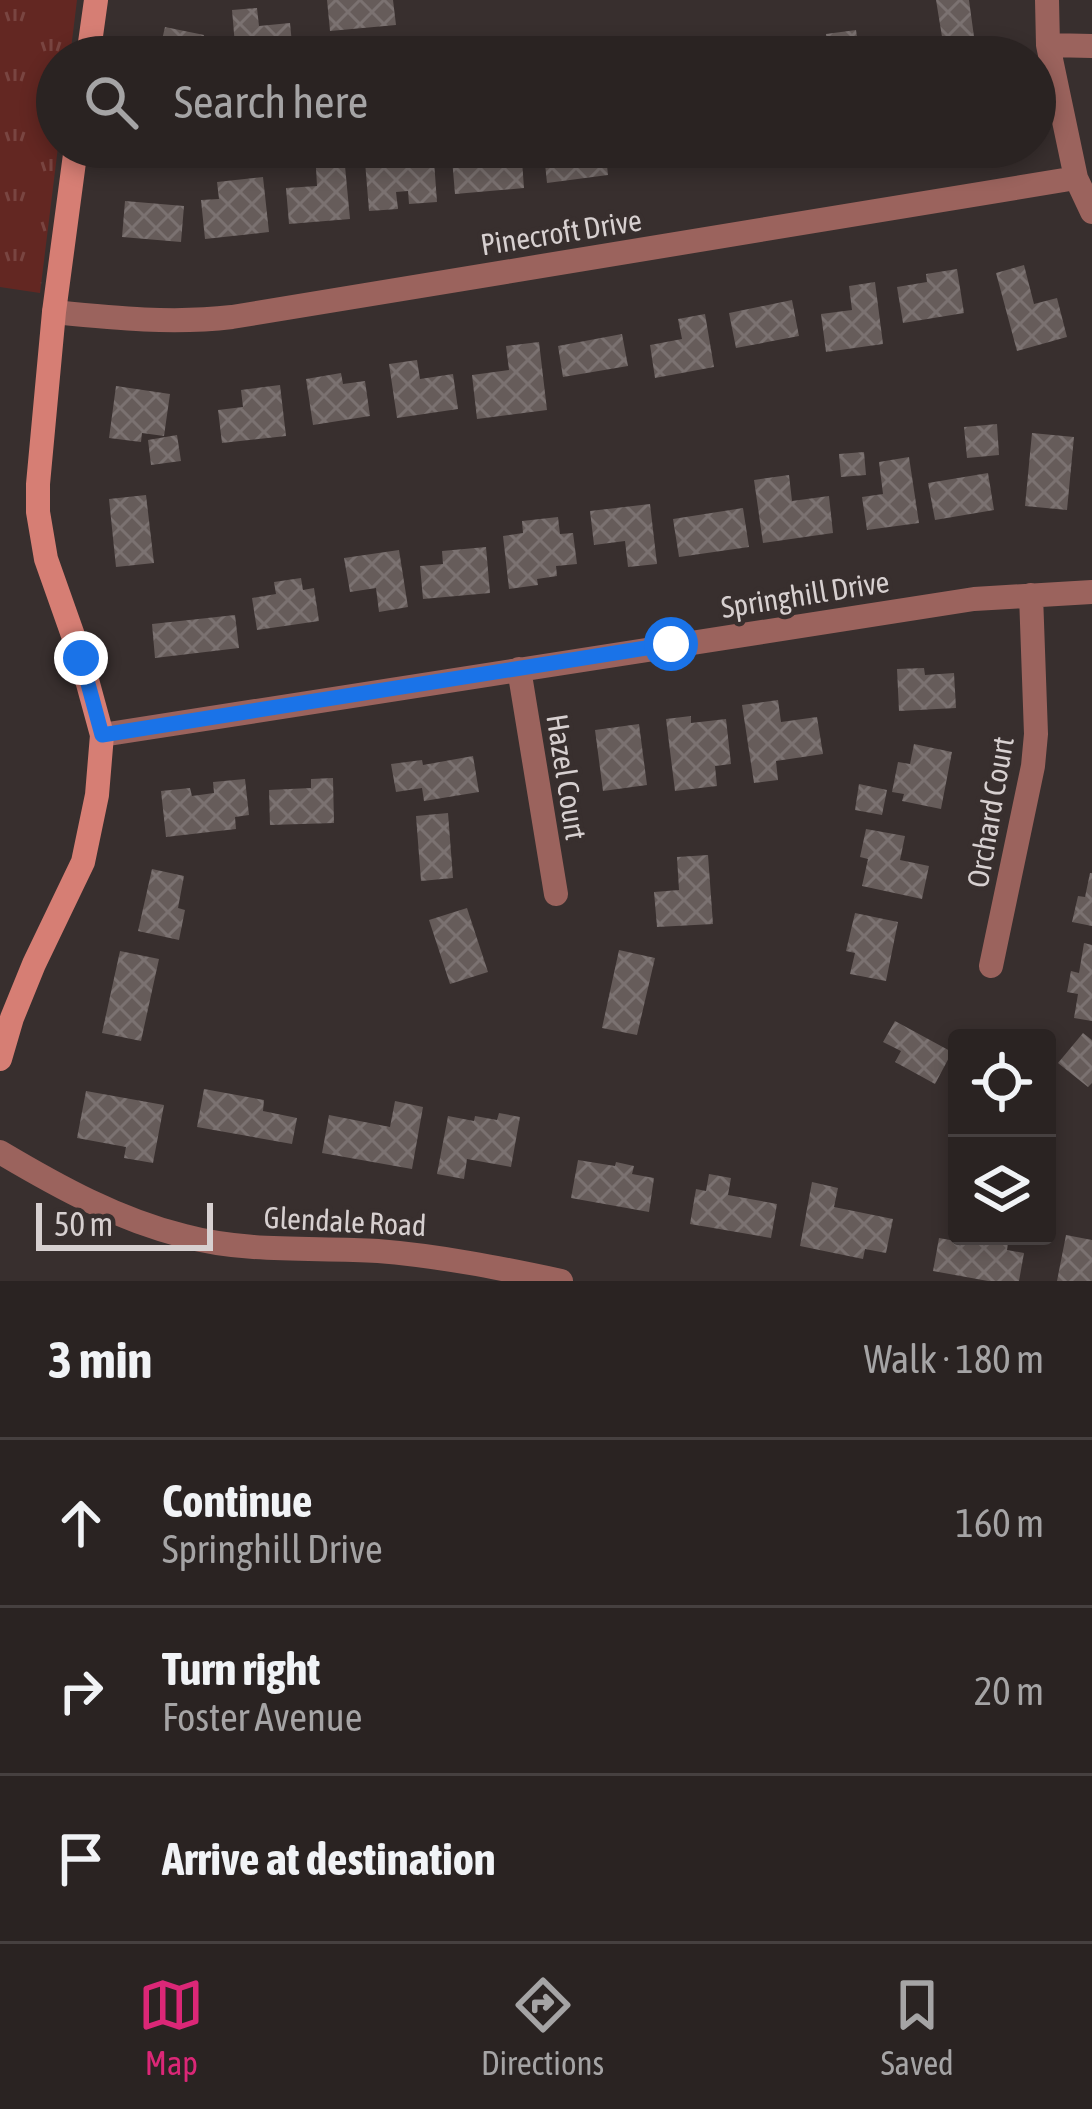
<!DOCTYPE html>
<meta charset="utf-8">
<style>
body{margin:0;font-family:"Asap Condensed",sans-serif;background:#362f2f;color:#f1f3f6}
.controls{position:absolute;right:36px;bottom:36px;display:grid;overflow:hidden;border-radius:12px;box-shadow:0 6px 18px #0003}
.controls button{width:108px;height:108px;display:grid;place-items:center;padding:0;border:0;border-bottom:3px solid #464040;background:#2a2322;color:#f1f3f6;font:60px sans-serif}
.scale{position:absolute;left:36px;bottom:30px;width:177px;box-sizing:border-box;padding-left:12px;border:6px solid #d7d0d0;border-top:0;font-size:33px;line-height:42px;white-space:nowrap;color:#d7d0d0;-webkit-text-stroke:9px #382f2e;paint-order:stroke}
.stop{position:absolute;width:36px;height:36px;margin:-27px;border:9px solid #1a73e8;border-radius:50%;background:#fff}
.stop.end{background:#1a73e8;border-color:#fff;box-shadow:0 3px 12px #0008}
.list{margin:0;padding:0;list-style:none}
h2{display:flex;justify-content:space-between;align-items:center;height:156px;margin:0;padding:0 48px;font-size:51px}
h2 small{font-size:39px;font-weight:400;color:#a5a4a5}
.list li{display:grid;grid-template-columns:78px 1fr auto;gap:36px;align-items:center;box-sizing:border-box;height:168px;padding:0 48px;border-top:3px solid #464040}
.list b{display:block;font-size:45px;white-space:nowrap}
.list p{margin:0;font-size:39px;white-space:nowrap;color:#a5a4a5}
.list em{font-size:39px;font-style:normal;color:#a5a4a5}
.icon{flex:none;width:66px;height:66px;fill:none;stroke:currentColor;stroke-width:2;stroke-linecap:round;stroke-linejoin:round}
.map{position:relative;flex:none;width:1092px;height:1281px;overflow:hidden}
.search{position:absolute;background:#2a2322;box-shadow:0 6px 18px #0003;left:36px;right:36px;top:36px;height:132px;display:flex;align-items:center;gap:30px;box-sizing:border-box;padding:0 42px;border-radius:66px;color:#a5a4a5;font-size:45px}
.sheet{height:660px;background:#2a2322}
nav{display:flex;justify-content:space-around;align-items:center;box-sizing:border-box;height:168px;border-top:3px solid #464040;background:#2a2322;font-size:33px;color:#a5a4a5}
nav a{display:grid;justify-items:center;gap:6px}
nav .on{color:#db2777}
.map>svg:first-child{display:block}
.grass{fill:url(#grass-tufts)}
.building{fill:url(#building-cross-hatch)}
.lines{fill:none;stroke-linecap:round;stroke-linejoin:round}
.street{stroke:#9b635d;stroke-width:24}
.secondary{stroke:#d67e74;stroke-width:24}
.route{stroke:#1a73e8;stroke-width:15}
.labels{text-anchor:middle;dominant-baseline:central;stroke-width:9;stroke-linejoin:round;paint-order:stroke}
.street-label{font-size:30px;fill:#d7d0d0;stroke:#382f2e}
</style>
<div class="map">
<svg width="1092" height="1281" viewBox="0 0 1092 1281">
<defs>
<pattern id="grass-tufts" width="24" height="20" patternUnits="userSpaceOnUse" patternTransform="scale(3)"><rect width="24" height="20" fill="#632722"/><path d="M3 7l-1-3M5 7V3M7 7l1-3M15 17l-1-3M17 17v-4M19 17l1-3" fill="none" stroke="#794541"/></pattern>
<pattern id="building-cross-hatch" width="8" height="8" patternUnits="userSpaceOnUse" patternTransform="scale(3)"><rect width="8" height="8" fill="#665c5a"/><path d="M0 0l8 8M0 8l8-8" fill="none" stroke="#7b7271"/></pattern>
</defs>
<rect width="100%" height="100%" fill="#382f2e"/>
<!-- grass -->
<path class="grass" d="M0,0H77L70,57H57L58,147L40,293L0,287Z"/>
<!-- building -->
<path class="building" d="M327,0H393L396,25L330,31Z
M936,0H969L975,44L944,49Z
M257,8L259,26L290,23L293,54L236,57L232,10Z
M165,27L204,35L199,57H158Z
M856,30L860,57H829L826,34Z
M387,147H433L437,202L409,204L408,191L396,192L398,209L369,211L364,149Z
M451,147H521L524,188L455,194Z
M602,147H605L608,175L547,183L544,154Z
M626,147H654L656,162L628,165Z
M345,166L350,219L289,224L286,188L317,186L316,168Z
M263,177L269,232L205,239L201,200L219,199L217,182Z
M125,201L184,206L181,242L122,237Z
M1024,265L1034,304L1057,298L1067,337L1017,351L996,273Z
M957,269L964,313L903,323L897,287L927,282L926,274Z
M875,282L883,344L826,352L821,314L852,310L849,286Z
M792,300L799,336L736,348L729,313Z
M705,314L714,367L655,378L650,345L682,339L678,319Z
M622,334L628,366L563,377L558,346Z
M539,342L547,410L477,419L472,375L509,370L506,346Z
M417,360L420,379L453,374L458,409L397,418L389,364Z
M341,373L343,384L365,381L370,416L313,425L306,379Z
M280,385L286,436L222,443L218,410L243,407L241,390Z
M116,386L170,394L164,436L142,433L141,442L109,438Z
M997,424L999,455L967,458L964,427Z
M1032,433L1074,437L1067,510L1025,506Z
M177,435L181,461L151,465L148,440Z
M864,452L866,475L841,477L839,454Z
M909,457L919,523L867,530L862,497L883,494L879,462Z
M988,473L994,510L935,520L928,483Z
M789,475L792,501L829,496L833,533L763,543L754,480Z
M146,495L154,563L116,567L109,499Z
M650,504L657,564L628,567L625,541L594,545L590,511Z
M743,508L749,547L679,557L673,519Z
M558,517L560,534L573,533L577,564L556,566L557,576L537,579L538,585L509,589L503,536L523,533L522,521Z
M486,547L490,593L423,599L420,566L443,564L442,551Z
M399,550L408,607L379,612L376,588L350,592L344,558Z
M301,578L303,590L314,588L319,621L257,630L252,598L276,594L274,582Z
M235,615L239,648L155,658L152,624Z
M924,668L925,675L954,673L956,708L899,711L897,669Z
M778,700L781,722L817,717L823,754L776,761L778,780L754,783L742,705Z
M691,716V723L726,719L731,764L715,766L717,786L675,791L666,719Z
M639,724L647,785L603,791L595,730Z
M914,744L952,752L941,809L902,801L904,794L892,792L898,762L910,764Z
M473,756L479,792L424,801L422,788L396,792L391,764L422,760L423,765Z
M333,778L334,823L270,825L269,790L311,788V779Z
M245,779L249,815L235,817L236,829L166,837L161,791L190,788L192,796L214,793L213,782Z
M859,784L887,790L882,815L855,810Z
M448,813L453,878L421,881L416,816Z
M866,829L905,836L900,860L929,866L922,899L862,886L868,859L860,857Z
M708,855L713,924L657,927L654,892L679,890L677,857Z
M152,869L184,876L178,908L185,910L179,940L138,931Z
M1090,873H1092V926L1072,922L1078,896L1085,897Z
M467,908L488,972L450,984L429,920Z
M855,913L898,922L886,981L850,974L855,953L846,951Z
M1084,943L1092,945V1021L1074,1018L1078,994L1067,992L1071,971L1079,973Z
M619,950L655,958L637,1035L602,1028Z
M120,951L159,959L141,1041L102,1033Z
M895,1021L952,1052L935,1084L895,1062L901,1051L883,1042Z
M1083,1033L1092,1040V1083L1088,1087L1058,1063Z
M204,1089L264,1100L263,1111L297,1118L292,1144L197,1127Z
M86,1091L164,1105L153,1163L124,1158L126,1147L77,1138Z
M395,1101L423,1107L412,1169L322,1153L329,1115L390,1127Z
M499,1113L520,1117L511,1167L467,1159L464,1179L437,1174L448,1116L474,1121L475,1116L497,1120Z
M578,1160L615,1166L616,1162L634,1166L632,1174L654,1178L649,1212L571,1198Z
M709,1174L731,1178L728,1195L777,1204L771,1238L690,1224L696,1189L706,1191Z
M812,1182L838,1188L834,1207L893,1219L886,1253L865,1249L863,1259L800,1246Z
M1066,1235L1092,1240V1281H1057Z
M974,1236L1009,1237L1007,1250L1024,1253L1019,1281H988L933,1271L939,1238L972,1244Z"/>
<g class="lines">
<!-- street -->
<path class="street" d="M1047,0L1048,45L1076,178L1092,212
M1048,45L1092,46
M54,312C114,318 172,324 232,317L1076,178
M519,669L556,894
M102,735L974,599L1092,592
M991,966L1033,766L1036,734L1031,595
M0,1152C59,1187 117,1219 184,1236C247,1253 314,1247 378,1251C440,1256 500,1268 561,1281"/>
<!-- secondary -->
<path class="secondary" d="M88,57L96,0
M0,1059L12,1018L34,964L83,862L97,795L102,735L81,658L46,559L38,512V484L54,312L76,147"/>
</g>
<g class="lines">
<!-- route -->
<path class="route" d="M81,658L102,735L671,644"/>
</g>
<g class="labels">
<!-- street labels -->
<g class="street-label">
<text transform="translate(561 232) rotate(-9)">Pinecroft Drive</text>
<text transform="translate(805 594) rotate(-9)">Springhill Drive</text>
<text transform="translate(567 777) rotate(81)">Hazel Court</text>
<text transform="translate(990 812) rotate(-80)">Orchard Court</text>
<text transform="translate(345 1221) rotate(3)">Glendale Road</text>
</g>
</g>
</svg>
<div class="controls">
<button><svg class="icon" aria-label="locate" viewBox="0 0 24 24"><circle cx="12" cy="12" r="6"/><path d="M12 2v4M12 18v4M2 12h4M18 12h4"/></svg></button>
<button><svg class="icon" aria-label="layers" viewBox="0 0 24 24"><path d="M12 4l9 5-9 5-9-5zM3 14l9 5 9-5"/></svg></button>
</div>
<div class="scale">50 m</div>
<div class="stop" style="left:671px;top:644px"></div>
<div class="stop end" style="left:81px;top:658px"></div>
<div class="search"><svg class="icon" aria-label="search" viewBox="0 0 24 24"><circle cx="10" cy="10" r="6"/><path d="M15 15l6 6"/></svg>Search here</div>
</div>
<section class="sheet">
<h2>3 min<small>Walk · 180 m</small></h2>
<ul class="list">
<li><svg class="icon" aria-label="ahead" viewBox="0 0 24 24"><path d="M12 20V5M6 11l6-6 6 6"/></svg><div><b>Continue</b><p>Springhill Drive</p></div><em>160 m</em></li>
<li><svg class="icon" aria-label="right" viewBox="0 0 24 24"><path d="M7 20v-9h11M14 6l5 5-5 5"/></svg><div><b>Turn right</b><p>Foster Avenue</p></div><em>20 m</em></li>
<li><svg class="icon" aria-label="arrive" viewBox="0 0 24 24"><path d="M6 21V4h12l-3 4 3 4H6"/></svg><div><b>Arrive at destination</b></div></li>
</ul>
</section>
<nav>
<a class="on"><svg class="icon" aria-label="map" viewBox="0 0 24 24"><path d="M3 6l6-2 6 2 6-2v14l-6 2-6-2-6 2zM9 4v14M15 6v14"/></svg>Map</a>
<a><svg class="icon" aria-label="directions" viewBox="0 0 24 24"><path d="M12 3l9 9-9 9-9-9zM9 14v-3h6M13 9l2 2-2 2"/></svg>Directions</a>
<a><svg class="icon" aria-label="saved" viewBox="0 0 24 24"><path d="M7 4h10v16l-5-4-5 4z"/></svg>Saved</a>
</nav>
